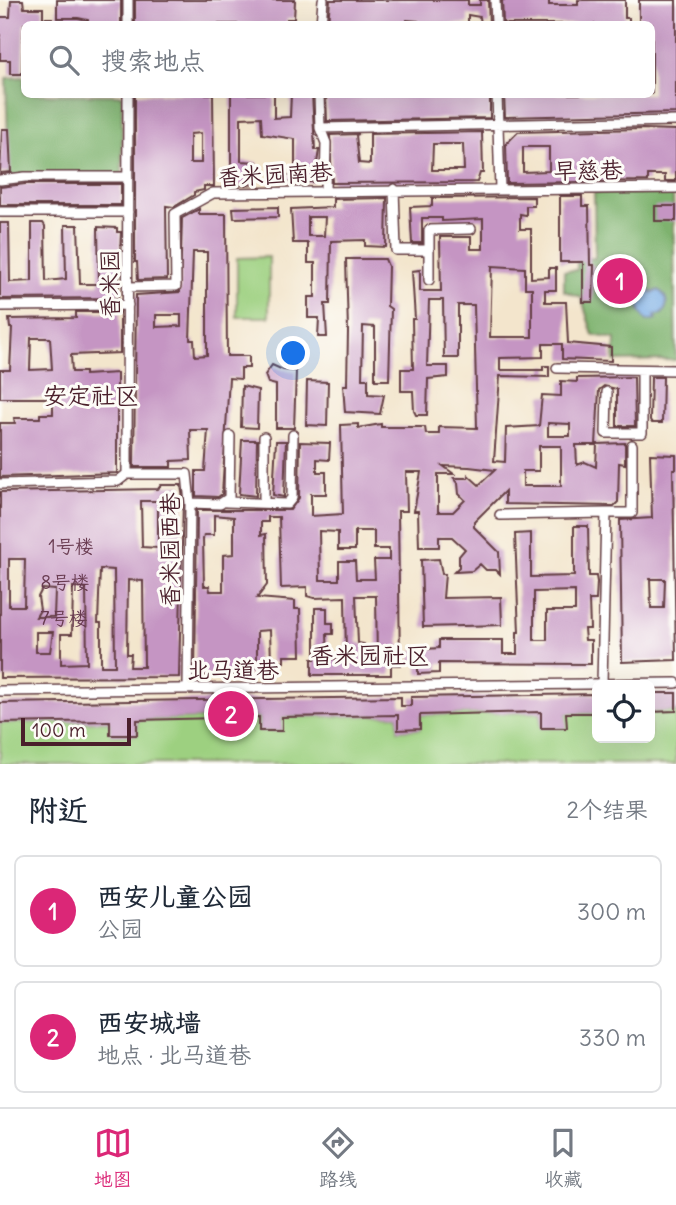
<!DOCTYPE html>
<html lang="zh">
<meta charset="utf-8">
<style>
body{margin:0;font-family:Delius,"LXGW WenKai TC",sans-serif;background:#f2f2f3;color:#1f2937}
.controls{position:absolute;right:21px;bottom:21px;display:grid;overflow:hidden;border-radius:10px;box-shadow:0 7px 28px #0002}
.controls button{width:63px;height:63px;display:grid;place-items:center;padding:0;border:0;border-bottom:2px solid #e0e1e3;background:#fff;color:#1f2937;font:35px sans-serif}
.scale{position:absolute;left:21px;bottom:18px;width:110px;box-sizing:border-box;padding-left:7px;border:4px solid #4a1f2b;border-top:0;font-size:19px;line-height:24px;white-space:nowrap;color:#4a1f2b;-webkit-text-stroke:5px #fdfcf7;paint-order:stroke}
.you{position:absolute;left:294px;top:354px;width:24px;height:24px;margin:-18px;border:5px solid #fff;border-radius:50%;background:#1a73e8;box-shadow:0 0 0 10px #1a73e833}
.badge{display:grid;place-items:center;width:46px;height:46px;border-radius:50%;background:#db2777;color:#fff;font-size:23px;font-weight:700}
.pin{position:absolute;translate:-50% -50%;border:4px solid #fff;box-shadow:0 2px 7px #0006}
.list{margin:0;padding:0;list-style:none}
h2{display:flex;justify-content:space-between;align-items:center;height:91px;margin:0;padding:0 28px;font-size:30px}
h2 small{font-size:23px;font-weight:400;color:#747a83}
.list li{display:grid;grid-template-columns:46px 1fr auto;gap:21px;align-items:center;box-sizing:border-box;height:112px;margin:0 14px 14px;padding:0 14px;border:2px solid #e0e1e3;border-radius:10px}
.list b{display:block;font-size:26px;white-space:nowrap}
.list p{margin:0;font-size:23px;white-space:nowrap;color:#747a83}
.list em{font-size:23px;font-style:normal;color:#747a83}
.icon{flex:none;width:38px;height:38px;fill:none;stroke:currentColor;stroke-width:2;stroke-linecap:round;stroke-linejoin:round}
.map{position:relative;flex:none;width:676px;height:764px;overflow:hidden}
.search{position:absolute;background:#fff;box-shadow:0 7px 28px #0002;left:21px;right:21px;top:21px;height:77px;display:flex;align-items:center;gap:18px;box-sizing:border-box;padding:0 24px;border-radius:10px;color:#747a83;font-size:26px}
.sheet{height:343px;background:#fff}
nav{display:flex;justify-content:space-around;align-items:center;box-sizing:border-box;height:98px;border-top:2px solid #e0e1e3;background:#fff;font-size:19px;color:#747a83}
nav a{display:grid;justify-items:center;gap:4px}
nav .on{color:#db2777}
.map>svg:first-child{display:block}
.green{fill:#9dd080;stroke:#747856;stroke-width:2}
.forest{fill:#7eb26e;stroke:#64684c;stroke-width:2}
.water{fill:#79ade6;stroke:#626688;stroke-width:2}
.building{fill:#c595c3;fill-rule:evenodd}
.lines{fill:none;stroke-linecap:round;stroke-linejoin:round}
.minor-casing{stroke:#633d43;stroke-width:12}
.minor{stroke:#fff;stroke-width:9}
.labels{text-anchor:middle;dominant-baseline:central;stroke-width:6;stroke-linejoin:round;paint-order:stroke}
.number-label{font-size:19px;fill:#693c51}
.street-label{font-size:23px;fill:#4a1f2b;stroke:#fdfcf7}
.neighbourhood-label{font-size:24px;fill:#4a1f2b;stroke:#fdfcf7}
</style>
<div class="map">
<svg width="676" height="764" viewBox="0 0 676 764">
<rect width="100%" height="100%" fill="#fdfcf7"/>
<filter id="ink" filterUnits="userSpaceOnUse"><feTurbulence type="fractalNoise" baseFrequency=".0143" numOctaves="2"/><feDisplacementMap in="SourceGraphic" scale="14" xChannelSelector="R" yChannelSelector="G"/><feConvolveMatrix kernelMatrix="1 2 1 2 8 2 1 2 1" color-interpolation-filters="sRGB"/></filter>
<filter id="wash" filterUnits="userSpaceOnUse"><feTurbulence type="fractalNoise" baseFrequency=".00686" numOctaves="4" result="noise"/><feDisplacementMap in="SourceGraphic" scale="28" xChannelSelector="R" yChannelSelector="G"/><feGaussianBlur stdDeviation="1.57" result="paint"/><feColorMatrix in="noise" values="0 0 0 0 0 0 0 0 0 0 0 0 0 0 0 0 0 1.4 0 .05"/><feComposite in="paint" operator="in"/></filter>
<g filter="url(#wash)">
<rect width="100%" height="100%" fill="#f3e5cc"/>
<!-- green -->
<path class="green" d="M269,257V317H237V258Z
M676,711V764H0V723L110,721L111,735H137V720L259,717V731H282V717L398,715V730L420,729V715L541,712V728H566V713H597V738H650V712Z"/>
<!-- forest -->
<path class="forest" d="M24,77V94L122,95V178L9,176L6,78Z
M594,192L673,194L676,360L614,361L615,339L593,335L581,297L564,291V271L577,270V260L595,258Z"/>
<!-- water -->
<path class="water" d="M635,278L652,293L659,290C668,297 669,306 662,314L655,315L657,319L647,321L640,311L638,297L626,288L627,282Z"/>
<g id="blocks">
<!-- building -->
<path class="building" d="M11,0H23L24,8H43V18H52V24H24L22,74H10V60H0V17H10Z
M57,0H121V24H88V20L78,18H57Z
M135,0H295L294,19H287V24H135Z
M330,0H468V5H480V0H488L489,24H481L480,17L468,15V24H418V21L407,20V24H328Z
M502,0H549V5H578V0H625V18H629V24H507L503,23Z
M639,0H676V113L505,117L504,94H652V24L639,22Z
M135,94H213L214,186H204V190L194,192V195L174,207L166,206L167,279L138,280L137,262H135ZM201,133V163H190V134Z
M231,94H274V118L290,117L291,94H312L315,150H319L314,182H285V175H295V139L262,134L261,117L241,118V161L257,162L256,184L231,186Z
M326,94H490V118L327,121Z
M2,129H9L11,172L0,173Z
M642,129L676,130V181H665V175H648V181L507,183L506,144L518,132ZM523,147H549V171L523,172Z
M482,132L483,173H480L477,182L332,183L330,135L359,134L356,135L359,163L370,164V134ZM433,144H463L464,170H432Z
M25,184H121V205H0V187Z
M560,196H582V206H589L590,265H594L593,302H583V262H560Z
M534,197V206H526V215L520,214V229H531V278L549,277V268H556V290H545V302H566L568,343L611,347V361L562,359V344H543V357L500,358V370H543V366H549V377L500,376L494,461L505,462L506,428L539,426L542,395L561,396V381L577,382V378L634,377L635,426H617V389L604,386L599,390L596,445H576L577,465L585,462L596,467L597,444L625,443V464L619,463L618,502L614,506L505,504V491L474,522V527L499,552L500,574L496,570H486L480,564L472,571L454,572L459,567V556L465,549L452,537H439V547H419L418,511H414L421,472H406L407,511H398L400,665H391V675H312V659H315V608H327V623H333V634H327L328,659H346L345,597L314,598L307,596V587L281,588L279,517H268V522H261V535L266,534L267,585L257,598L295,601V609H300L301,656H284V662H271L270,630L257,631V668H251V675L195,676L197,510H290L299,498L300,442L330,443L329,460L317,459V472H326V494H311V516L343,514L341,425L358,424V428L381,424V427H425L426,434H439V427L477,428L474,305H458V358H444L443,300H429L427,366H448V377L428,379L427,415H416L414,411L413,391H401V369H413L412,319H415L412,271L420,270V291H441L440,237H471V249H483V219L442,221V218H422V243H412L410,207L432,206V198ZM492,266L525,268V288H532V337H490ZM548,423L570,424V436H548ZM539,446H561V486H523V471H539ZM443,466L469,467L495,470L479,485L468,475V478H454L458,483L459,494L465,500L453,512H438V474H454ZM214,515L234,517V554L223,555V591H210L209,586H204L203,539L204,535H214ZM319,531L338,532V550H355V531H374V549H389V560H374L375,579H356L355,561H339V580H320ZM356,596H376L377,659L374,661H362L364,644L358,643Z
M387,198L386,247L365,246V240L331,241L330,304H325L327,337H318L319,318H308V297H315V263H308V243H293L291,209L333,207V199ZM308,217H325L324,236H308Z
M655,206H676V221H655Z
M278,207V217L234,218L233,208Z
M199,209V214H226L227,356H249V368H241V379L229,378L222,494L218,497L196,496V471H205L208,430H190L191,460L171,461V467H134L136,295L180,292L182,218ZM193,252H207V355L195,356L194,340H190ZM156,315H181V326L156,327Z
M0,223H9L10,282L32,281V223H43L45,226L46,281L66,279L65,225H78L80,284H99L98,227L117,228V232H121L118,298L0,299Z
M346,259H385L388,266L387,306L391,309L389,380H375V327L363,326L362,379H368V394L384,395L380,414L345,412L343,385H347L348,331Z
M76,312H120V353L71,355L72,372H85V375L117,373V473L0,477V423H15L14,418H40V414H53V398H0V370H10L12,328H10L9,319L76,318ZM31,338H50L52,369L30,370Z
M272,365L283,370L296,371L294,428H276V385L268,383L265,375Z
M651,377H663L662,423H652L650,420Z
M307,381L328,382L327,426L306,425Z
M242,386L258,390L257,428L241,427Z
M242,440H257L256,496L239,494Z
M276,441H286L284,497L273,495Z
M650,454L676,455V469H673L676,660L622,662L620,520L652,518ZM650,579H665L664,608H651Z
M161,485H181L183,499L179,677L0,678V492L158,489ZM141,501H158V548L142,547ZM9,559H25L24,606H9ZM100,569L114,570L115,666H101V623H98ZM128,580L143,581L144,667H130L131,654H127ZM73,587L86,588L87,663L61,664V634H72ZM42,589L55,590L54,617H36L40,610L38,597ZM36,632H53L50,652H36Z
M574,526H588L589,576H596L597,582L596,600H589L590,629H584L585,640H591V664L439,663V673L418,674V663H411L412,650L439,648V640H503V654H517V632H519L515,534L531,533V577L574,576ZM575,591V611H547V640H534V592Z
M439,559L442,574H445L443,598L501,597L502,625L423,627L421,560Z
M650,693H676V711L650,712Z
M597,694V713H566L567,728H541V712L420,715V729L398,730V715L282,717V731H259V717L137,720V735H110V721L0,723V703L401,697V706H411V697Z"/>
</g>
</g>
<g filter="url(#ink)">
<use href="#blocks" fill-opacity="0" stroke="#633d43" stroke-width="2"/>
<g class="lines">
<defs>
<path id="minor" d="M128,0V24
M495,0L496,24
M321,24L323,0
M319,94L320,128L326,143L325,190
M497,94L500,189
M320,128L676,121
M0,180L25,177H128
M394,189L396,250H429
M0,212H128
M429,280V230L471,229
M128,287L176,286L175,214L213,193L676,188
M0,306L128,305
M557,368L676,370
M607,392L606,433H642V371
M264,437V503
M127,474L128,94
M0,484L118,481L127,474H187L190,503L188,688
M226,502L287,504L292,498L293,435
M190,503L220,504L229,498L230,436
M500,515L606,513
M602,683L606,513H632V445
M0,691L676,683"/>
</defs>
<!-- minor casing -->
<use href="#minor" class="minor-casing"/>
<!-- minor -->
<use href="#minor" class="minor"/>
</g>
</g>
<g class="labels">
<!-- number labels -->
<g class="number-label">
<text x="71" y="546">1号楼</text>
<text x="65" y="582">8号楼</text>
<text x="64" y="618">7号楼</text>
</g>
<!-- street labels -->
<g class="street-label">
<text transform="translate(588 170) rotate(-1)">早慈巷</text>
<text transform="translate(275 174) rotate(-3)">香米园南巷</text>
<text transform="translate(109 284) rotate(-90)">香米园</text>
<text transform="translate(169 550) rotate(-90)">香米园西巷</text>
<text x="233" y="669">北马道巷</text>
</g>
<!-- neighbourhood labels -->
<g class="neighbourhood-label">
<text x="91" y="395">安定社区</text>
<text x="370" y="655">香米园社区</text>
</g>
</g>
</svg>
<div class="controls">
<button><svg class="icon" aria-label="locate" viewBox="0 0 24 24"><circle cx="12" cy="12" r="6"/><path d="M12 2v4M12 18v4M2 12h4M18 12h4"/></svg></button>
</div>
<div class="scale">100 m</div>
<div class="you"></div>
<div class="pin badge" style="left:620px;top:281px">1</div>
<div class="pin badge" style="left:231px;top:714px">2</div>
<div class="search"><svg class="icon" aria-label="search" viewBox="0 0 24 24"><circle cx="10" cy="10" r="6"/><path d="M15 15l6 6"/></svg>搜索地点</div>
</div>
<section class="sheet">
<h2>附近<small>2个结果</small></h2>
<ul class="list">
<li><span class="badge">1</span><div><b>西安儿童公园</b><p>公园</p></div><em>300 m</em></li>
<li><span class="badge">2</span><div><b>西安城墙</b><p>地点 · 北马道巷</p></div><em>330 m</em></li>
</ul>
</section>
<nav>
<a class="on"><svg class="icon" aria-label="map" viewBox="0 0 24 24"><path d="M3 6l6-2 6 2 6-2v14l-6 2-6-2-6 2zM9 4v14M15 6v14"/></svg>地图</a>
<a><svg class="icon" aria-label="directions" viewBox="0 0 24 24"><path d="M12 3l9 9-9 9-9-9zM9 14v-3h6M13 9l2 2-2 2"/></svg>路线</a>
<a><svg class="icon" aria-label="saved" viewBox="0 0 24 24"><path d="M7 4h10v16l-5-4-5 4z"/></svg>收藏</a>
</nav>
